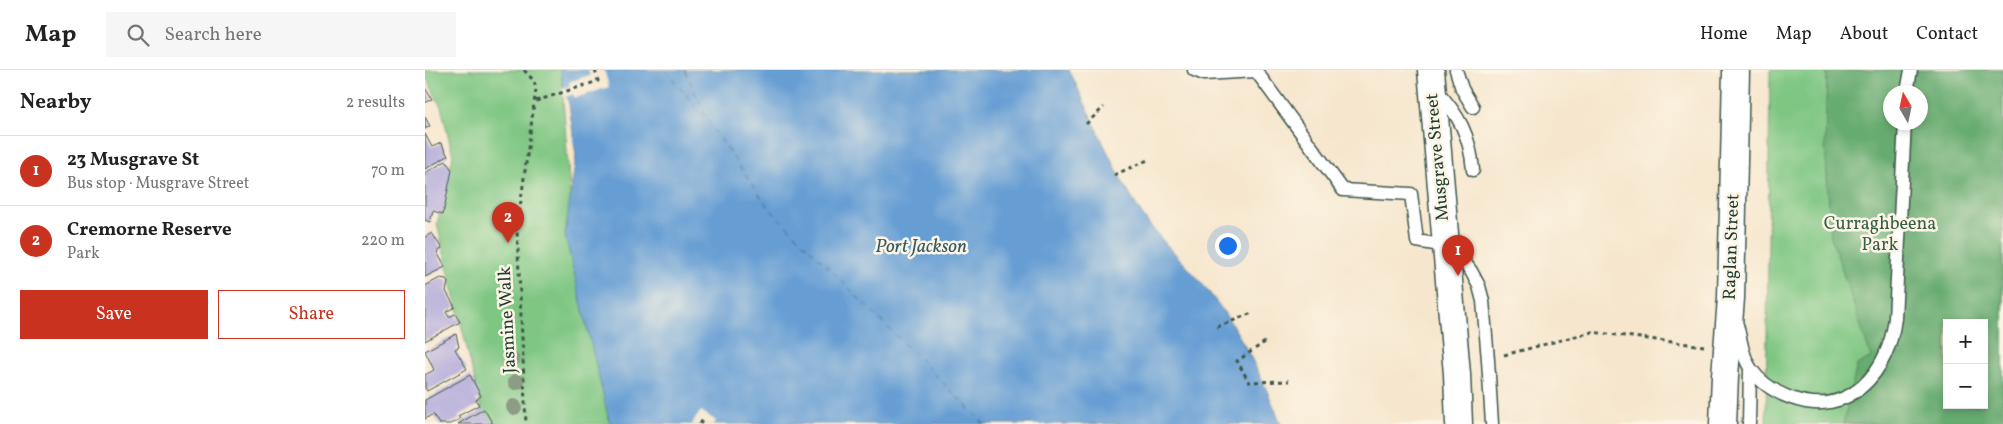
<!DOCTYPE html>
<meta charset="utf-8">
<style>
body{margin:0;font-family:Vollkorn,serif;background:#f6f6f6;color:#222}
.controls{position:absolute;right:15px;bottom:15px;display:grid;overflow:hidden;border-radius:0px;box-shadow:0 2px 8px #0003}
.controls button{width:45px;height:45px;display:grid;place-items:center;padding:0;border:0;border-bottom:1px solid #e0e0e0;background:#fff;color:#222;font:25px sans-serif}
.compass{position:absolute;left:1458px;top:15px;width:45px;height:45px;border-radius:50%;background:#fff;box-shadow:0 2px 8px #0003;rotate:351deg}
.you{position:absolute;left:802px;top:175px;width:18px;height:18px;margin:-12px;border:4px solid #fff;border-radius:50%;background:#1a73e8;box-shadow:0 0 0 8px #1a73e833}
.badge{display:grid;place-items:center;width:32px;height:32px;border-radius:50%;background:#c8321e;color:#fff;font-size:16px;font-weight:700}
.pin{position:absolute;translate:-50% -41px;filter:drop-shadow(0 1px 2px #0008)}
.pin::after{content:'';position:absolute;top:26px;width:18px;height:15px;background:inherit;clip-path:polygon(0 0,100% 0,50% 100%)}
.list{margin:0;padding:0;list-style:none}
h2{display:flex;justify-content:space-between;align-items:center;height:65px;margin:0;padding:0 20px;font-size:21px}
h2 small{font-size:16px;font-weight:400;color:#767676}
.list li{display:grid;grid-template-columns:32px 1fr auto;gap:15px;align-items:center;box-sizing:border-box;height:70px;padding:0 20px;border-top:1px solid #e0e0e0}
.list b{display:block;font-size:19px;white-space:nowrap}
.list p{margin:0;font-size:16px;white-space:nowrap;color:#767676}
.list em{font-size:16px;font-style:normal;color:#767676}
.actions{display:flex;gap:10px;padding:15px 20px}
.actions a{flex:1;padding:11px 0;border:1px solid #c8321e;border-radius:0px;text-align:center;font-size:18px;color:#c8321e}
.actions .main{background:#c8321e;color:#fff}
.icon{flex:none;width:28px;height:28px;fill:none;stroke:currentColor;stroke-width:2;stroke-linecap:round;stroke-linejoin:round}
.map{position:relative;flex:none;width:1578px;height:354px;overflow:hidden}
header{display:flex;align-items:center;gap:30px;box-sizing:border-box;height:70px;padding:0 25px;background:#fff;border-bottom:1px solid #e0e0e0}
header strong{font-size:24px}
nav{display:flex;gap:28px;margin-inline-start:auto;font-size:18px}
.search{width:350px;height:45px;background:#f6f6f6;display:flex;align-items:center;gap:12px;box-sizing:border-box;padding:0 18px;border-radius:0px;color:#767676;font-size:19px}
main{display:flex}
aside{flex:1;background:#fff}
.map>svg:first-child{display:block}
.green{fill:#7ec682;stroke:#4e825b;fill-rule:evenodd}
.forest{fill:#66ab70;stroke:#427452;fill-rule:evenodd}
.water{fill:#669ed4;stroke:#426e84}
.pier{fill:#f6e6cd}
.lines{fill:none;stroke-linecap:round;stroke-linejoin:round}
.ferry{stroke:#345a64;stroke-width:1;stroke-dasharray:6 5;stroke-linecap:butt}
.building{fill:#ada5d9}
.lane-casing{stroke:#3f564b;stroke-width:15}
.street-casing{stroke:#3f564b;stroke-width:29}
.path{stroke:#3f564b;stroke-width:3;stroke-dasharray:4 4;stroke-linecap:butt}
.lane{stroke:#fff;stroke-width:12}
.street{stroke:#fff;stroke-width:26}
.tree{fill:#8d9c84}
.labels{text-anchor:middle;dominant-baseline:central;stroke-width:5;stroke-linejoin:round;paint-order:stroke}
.street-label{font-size:18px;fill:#1f3d34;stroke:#fcf5e5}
.park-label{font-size:18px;fill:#375f48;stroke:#fcf5e5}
.water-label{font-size:19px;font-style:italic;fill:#345a64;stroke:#fcf5e5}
</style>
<header>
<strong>Map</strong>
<div class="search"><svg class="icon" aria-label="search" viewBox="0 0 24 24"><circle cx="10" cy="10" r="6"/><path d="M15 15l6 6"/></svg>Search here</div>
<nav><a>Home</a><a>Map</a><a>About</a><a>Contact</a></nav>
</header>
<main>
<aside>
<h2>Nearby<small>2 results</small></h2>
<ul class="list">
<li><span class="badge">1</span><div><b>23 Musgrave St</b><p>Bus stop · Musgrave Street</p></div><em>70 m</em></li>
<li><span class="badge">2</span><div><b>Cremorne Reserve</b><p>Park</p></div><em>220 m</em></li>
</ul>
<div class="actions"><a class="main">Save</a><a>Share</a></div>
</aside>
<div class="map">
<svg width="1578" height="354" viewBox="0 0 1578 354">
<rect width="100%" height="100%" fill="#fcf5e5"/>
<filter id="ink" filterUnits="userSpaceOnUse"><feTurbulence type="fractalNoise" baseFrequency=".02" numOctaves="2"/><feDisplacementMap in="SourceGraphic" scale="10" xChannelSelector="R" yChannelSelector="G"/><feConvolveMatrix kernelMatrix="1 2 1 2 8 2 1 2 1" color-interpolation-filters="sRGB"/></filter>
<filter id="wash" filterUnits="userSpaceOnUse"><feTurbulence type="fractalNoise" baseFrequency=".0096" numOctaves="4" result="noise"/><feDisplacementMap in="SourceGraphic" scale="20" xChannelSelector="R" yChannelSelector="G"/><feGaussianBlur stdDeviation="1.12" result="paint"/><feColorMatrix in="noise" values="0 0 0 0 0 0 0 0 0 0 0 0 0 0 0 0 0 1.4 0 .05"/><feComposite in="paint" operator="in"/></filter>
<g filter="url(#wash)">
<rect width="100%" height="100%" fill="#f6e6cd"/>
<!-- green -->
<path class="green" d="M0,0H136L150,192L185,354H60L12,154L28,86L16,37L0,5Z
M1345,0H1578V354H1341ZM1466,22H1496V52H1466ZM1522,253H1559V335H1522Z"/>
<!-- forest -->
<path class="forest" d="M1402,0H1578V354H1418L1432,295L1446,287L1406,167L1400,76ZM1466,22H1496V52H1466ZM1522,253H1559V335H1522Z"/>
<!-- water -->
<path class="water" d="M136,0H644C668,48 687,98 716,143C735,171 762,194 783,221C815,260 837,307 856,354H185L140,165L151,86L144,34L138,15Z"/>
<!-- pier -->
<path class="pier" d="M163,0H179L184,17L150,28L148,24L139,27L137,19L145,16L144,12L165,5Z
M276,341L291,351L289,354H267Z"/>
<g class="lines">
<!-- ferry -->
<path class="ferry" d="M240,0L282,50L343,137L559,354
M260,0L281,47"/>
</g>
<g id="blocks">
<!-- building -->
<path class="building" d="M0,18L7,29L0,33Z
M0,47L5,56L0,59Z
M0,64L7,77L16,73L23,86L0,99Z
M21,91L27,100L18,144L8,141L5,152L0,150V103Z
M7,163L17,179L12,182L20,197L0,207V167Z
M15,208L21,209L23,213L21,221L30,237L21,242L24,247L30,244L35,252L0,271V216Z
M31,264L34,277L30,279L42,299L2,321L0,318V305L9,300L0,281Z
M45,305L56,326L51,330L54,335L33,346L35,349L25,354H14L8,344L0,349V330Z
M59,339L68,354H33Z"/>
</g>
</g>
<g filter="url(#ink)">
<use href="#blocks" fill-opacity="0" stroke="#3f564b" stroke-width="1"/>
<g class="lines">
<defs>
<path id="lane" d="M769,0L779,4L831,1L918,120L986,124L992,171L1021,176L1040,193L1046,201L1054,216L1058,231L1063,290L1067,354
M1031,0L1037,19L1048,37
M1011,20C1034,45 1045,65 1048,100
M1482,22L1486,0
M1312,255C1316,269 1317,287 1326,299C1335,312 1350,322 1366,328C1424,349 1464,302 1470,248L1480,52
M1324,354L1325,298"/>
<path id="street" d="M1006,0L1032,304L1034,354
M1298,354L1300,306L1306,228L1311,0"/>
</defs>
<!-- lane casing -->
<use href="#lane" class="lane-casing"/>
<!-- street casing -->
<use href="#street" class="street-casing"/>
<!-- path -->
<path class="path" d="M99,0L109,11L111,19L92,160L101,354
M111,31L173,11L170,0
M661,54L679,37
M689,105L725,89
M792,257L827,243
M840,272L812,291L824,312L864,311
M1079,285L1167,262L1279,276
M275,354L279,348"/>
<!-- lane -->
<use href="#lane" class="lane"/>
<!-- street -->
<use href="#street" class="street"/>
</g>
<!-- trees -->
<g class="tree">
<circle cx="87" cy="290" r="8"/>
<circle cx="91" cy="312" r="8"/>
<circle cx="89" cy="337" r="8"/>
</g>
</g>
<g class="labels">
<!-- street labels -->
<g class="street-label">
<text transform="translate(1013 87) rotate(-95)">Musgrave Street</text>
<text transform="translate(1307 177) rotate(-88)">Raglan Street</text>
<text transform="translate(83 250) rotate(-93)">Jasmine Walk</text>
</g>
<!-- park labels -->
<g class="park-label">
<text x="1455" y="154">Curraghbeena<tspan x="1455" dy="21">Park</tspan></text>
</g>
<!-- water labels -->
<g class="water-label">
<text x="496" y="177">Port Jackson</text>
</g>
</g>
</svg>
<div class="controls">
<button>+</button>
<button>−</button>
</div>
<svg class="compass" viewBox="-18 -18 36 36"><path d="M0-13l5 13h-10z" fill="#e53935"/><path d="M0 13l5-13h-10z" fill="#767676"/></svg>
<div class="you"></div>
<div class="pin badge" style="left:1033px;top:206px">1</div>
<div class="pin badge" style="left:83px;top:173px">2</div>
</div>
</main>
